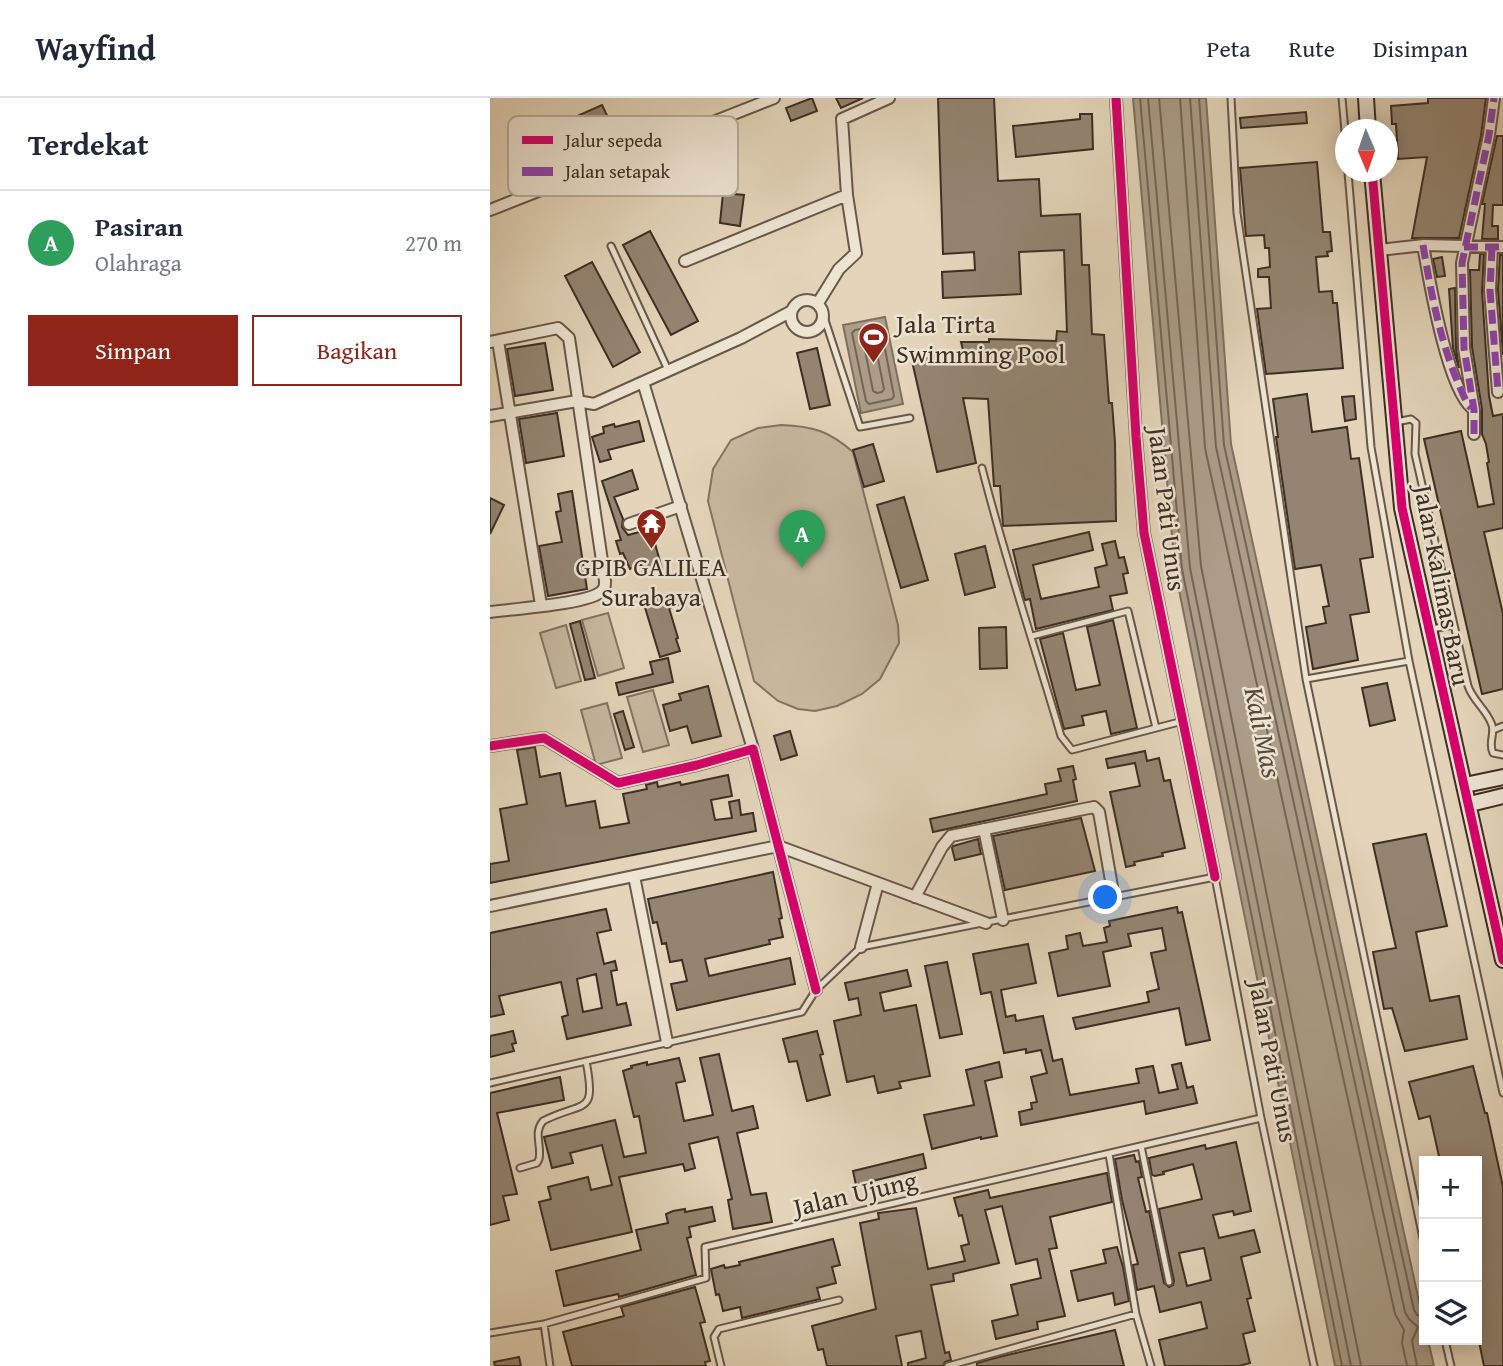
<!DOCTYPE html>
<html lang="id">
<meta charset="utf-8">
<style>
body{margin:0;font-family:"Gentium Book Plus",serif;background:#f6f6f7;color:#1f2937}
.controls{position:absolute;right:21px;bottom:21px;display:grid;overflow:hidden;border-radius:0px;box-shadow:0 4px 18px #0003}
.controls button{width:63px;height:63px;display:grid;place-items:center;padding:0;border:0;border-bottom:2px solid #e0e1e3;background:#fff;color:#1f2937;font:35px sans-serif}
.compass{position:absolute;left:845px;top:21px;width:63px;height:63px;border-radius:50%;background:#fff;box-shadow:0 4px 18px #0003;rotate:178deg}
.you{position:absolute;left:616px;top:800px;width:24px;height:24px;margin:-18px;border:5px solid #fff;border-radius:50%;background:#1a73e8;box-shadow:0 0 0 10px #1a73e833}
.badge{display:grid;place-items:center;width:46px;height:46px;border-radius:50%;background:#8f2418;color:#fff;font-size:23px;font-weight:700}
.pin{position:absolute;translate:-50% -58px;filter:drop-shadow(0 2px 4px #0008)}
.pin::after{content:'';position:absolute;top:37px;width:24px;height:21px;background:inherit;clip-path:polygon(0 0,100% 0,50% 100%)}
.list{margin:0;padding:0;list-style:none}
h2{display:flex;justify-content:space-between;align-items:center;height:91px;margin:0;padding:0 28px;font-size:30px}
h2 small{font-size:23px;font-weight:400;color:#747a83}
.list li{display:grid;grid-template-columns:46px 1fr auto;gap:21px;align-items:center;box-sizing:border-box;height:105px;padding:0 28px;border-top:2px solid #e0e1e3}
.list b{display:block;font-size:26px;white-space:nowrap}
.list p{margin:0;font-size:23px;white-space:nowrap;color:#747a83}
.list em{font-size:23px;font-style:normal;color:#747a83}
.actions{display:flex;gap:14px;padding:21px 28px}
.actions a{flex:1;padding:16px 0;border:2px solid #8f2418;border-radius:0px;text-align:center;font-size:24px;color:#8f2418}
.actions .main{background:#8f2418;color:#fff}
.icon{flex:none;width:38px;height:38px;fill:none;stroke:currentColor;stroke-width:2;stroke-linecap:round;stroke-linejoin:round}
.map{position:relative;flex:none;width:1013px;height:1268px;overflow:hidden}
header{display:flex;align-items:center;gap:42px;box-sizing:border-box;height:98px;padding:0 35px;background:#fff;border-bottom:2px solid #e0e1e3}
header strong{font-size:33px}
nav{display:flex;gap:38px;margin-inline-start:auto;font-size:24px}
main{display:flex}
aside{flex:1;background:#fff}
.map>svg:first-child{display:block}
.green{fill:#c8b9a0;stroke:#827462;stroke-width:2}
.water{fill:#ab9d87;stroke:#7f715f;stroke-width:2}
.lines{fill:none;stroke-linecap:round;stroke-linejoin:round}
.shore{stroke:#746656;stroke-width:2}
.building{fill:#948572;stroke:#3d2f24;stroke-width:2;fill-rule:evenodd}
.lane-casing{stroke:#67584a;stroke-width:9}
.street-casing{stroke:#67584a;stroke-width:14}
.secondary-casing{stroke:#3d2f24;stroke-width:18}
.lane{stroke:#ede4d2;stroke-width:5}
.street{stroke:#ede4d2;stroke-width:10}
.secondary{stroke:#ede4d2;stroke-width:14}
.quiet{stroke:#8e44ad;stroke-width:7;stroke-dasharray:14 7;stroke-linecap:butt}
.cycleway-casing{stroke:#ede4d2;stroke-width:13}
.cycleway{stroke:#d6006c;stroke-width:9}
.labels{text-anchor:middle;dominant-baseline:central;stroke-width:5;stroke-linejoin:round;paint-order:stroke}
.poi-label{font-size:26px;fill:#3d2f24;stroke:#ede4d2;text-anchor:start}
.street-label{font-size:26px;fill:#3d2f24;stroke:#ede4d2}
.water-label{font-size:28px;font-style:italic;fill:#584a3d;stroke:#ede4d2}
.key{fill:#ede4d2;stroke:#b8ae9e;stroke-width:2}
.key-label{font-size:19px;fill:#3d2f24}
</style>
<header>
<strong>Wayfind</strong>
<nav><a>Peta</a><a>Rute</a><a>Disimpan</a></nav>
</header>
<main>
<aside>
<h2>Terdekat<small></small></h2>
<ul class="list">
<li><span class="badge" style="background:#2e9e5b">A</span><div><b>Pasiran</b><p>Olahraga</p></div><em>270 m</em></li>
</ul>
<div class="actions"><a class="main">Simpan</a><a>Bagikan</a></div>
</aside>
<div class="map">
<svg width="1013" height="1268" viewBox="0 0 1013 1268">
<rect width="100%" height="100%" fill="#e4d5ba"/>
<filter id="stains"><feTurbulence type="fractalNoise" baseFrequency=".00286" numOctaves="4"/><feColorMatrix values="0 0 0 0 .2 0 0 0 0 .09 0 0 0 0 .02 0 0 0 .5 -.17"/></filter>
<radialGradient id="worn" r=".72"><stop offset=".6" stop-color="#630" stop-opacity="0"/><stop offset="1" stop-color="#630" stop-opacity=".3"/></radialGradient>
<!-- green -->
<path class="green" d="M291,327C323,328 339,333 363,354L408,527L409,545L390,581L372,596L347,608L325,613L308,611L288,603L264,583L218,403L223,371L241,342L268,330Z
M118,515L134,570L108,578L92,522Z
M76,527L91,583L66,590L50,535Z
M163,592L179,647L153,654L137,599Z
M117,605L132,660L106,667L91,612Z"/>
<!-- water -->
<path class="water" d="M643,0H716L741,346L934,1226V1242H938L944,1268H845L685,472Z
M395,219L413,306L371,315L353,227Z"/>
<g class="lines">
<!-- shore -->
<path class="shore" d="M650,0L692,471L852,1268
M658,0L700,470L861,1268
M669,0L711,468L871,1268
M690,0L715,350L905,1216L914,1232L912,1245L917,1268
M700,0L726,349L915,1214L919,1221L928,1229L922,1243L927,1268
M709,0L734,347L924,1212L927,1217L934,1219
M387,228L391,230L404,298L402,301L379,306L376,303L362,235L365,232Z
M381,238L384,241L394,291L392,294L387,295L383,293L373,242L375,239Z"/>
</g>
<!-- building -->
<path class="building" d="M322,0L327,13L301,23L296,10Z
M346,0H373L351,10Z
M448,0H504L508,83L549,81L551,118L590,116L592,167H599L602,236L614,237L619,305H622L625,344L626,423L513,428L510,388H504L498,301L473,300L486,365L447,374L422,263L473,252L471,244H499V241L566,243L567,233L577,234L574,152L529,154L531,196L453,200L452,174L485,172L484,154L453,156Z
M938,0H996L991,38L969,140H922L937,59L908,61L906,26H902L901,8L938,5Z
M112,7L131,47L70,75L51,34Z
M816,14L817,25L751,30L750,20Z
M590,16H602L603,51L526,59L523,28L590,21Z
M1007,38H1013V107H1003L1002,128H1008V141H992L995,106H992Z
M827,64L833,134H840L842,153L837,154L838,158L826,159L829,194L842,193L843,205H847L853,270L776,276L767,211L781,210L779,179H768V171L780,169L779,150H775L774,137L756,138L750,70Z
M233,95L254,97L250,128L230,125Z
M160,133L208,223L181,237L133,147Z
M990,156H994L992,193L999,298L1003,318L1013,316V430L994,434L1013,516V591L992,596L934,341L971,333L988,409L1004,406L997,365L999,364L996,346L992,336V311L982,249L980,172H989Z
M1010,157H1013V257L1008,192Z
M952,159L955,178L947,179L943,161Z
M102,164L150,254L123,269L75,178Z
M965,190L966,250L969,270L963,250L959,191Z
M55,245L63,292L25,298L17,251Z
M327,250L340,307L320,311L307,255Z
M817,296L822,334L857,329L861,361L869,360L883,459L870,461L879,514L860,517L868,562L823,571L816,529L836,525L833,509L839,508L831,467L805,471L786,339H788L783,301Z
M864,298L866,321L855,323L852,299Z
M67,315L74,358L36,365L29,321Z
M149,323L154,343L118,352L121,361L110,364L102,339L114,335L113,329L124,326L125,329Z
M383,346L394,383L374,389L363,352Z
M142,372L148,391L124,399L133,421L132,429L138,437L161,431L172,471L153,476L151,466L140,471L133,455L130,456L126,443L131,442L112,383Z
M82,393L97,491L58,498L49,448L72,444L66,414L71,413L68,396Z
M414,399L438,482L411,490L387,407Z
M0,400L14,407L0,436Z
M599,434L603,452L543,467L551,501L609,489L605,470L617,467L612,446L625,443L629,460L634,459L638,475L633,476L637,495L620,498L623,512L546,531L540,501L535,502L534,499L523,452Z
M495,448L505,489L475,497L465,456Z
M187,495L191,506L179,510L188,540L186,541L190,553L170,559L153,503Z
M623,522L647,630L621,636L616,613L592,618L594,627L574,631L550,541L573,535L586,592L610,587L597,529Z
M90,523L105,580L95,582L80,526Z
M516,529L517,570L490,571L489,530Z
M178,560L183,584L129,597L126,585L163,576L160,564Z
M897,585L905,622L880,628L872,590Z
M218,588L231,638L202,645L197,628L180,633L173,607L191,602L189,596Z
M133,613L144,649L135,652L124,616Z
M300,633L307,657L291,662L284,638Z
M45,649L50,679L70,675L76,708L105,703L110,730L139,725L133,696L157,691L156,687L167,684L168,689L190,684L191,687L238,677L242,698L221,702L225,722L242,720L239,704L249,702L251,717L263,715L266,733L0,785V766L19,763L10,711L37,706L27,652Z
M655,653L657,663L669,660L674,683L680,682L695,750L672,755L673,758L644,764L645,767L636,769L620,694L650,688L645,665L618,670L616,661Z
M583,668L586,681L583,682L587,703L443,734L440,721L557,696L555,686L571,683L568,671Z
M591,720L605,773L515,792L503,738Z
M936,736L957,828L926,834L940,903L969,898L977,941L915,953L902,910L894,911L883,854L906,850L883,746Z
M488,741L491,756L465,762L462,750L463,748Z
M283,774L292,820L289,821L293,839L279,842L280,846L215,861L219,878L300,860L305,886L187,912L181,886L197,883L192,862L180,864L176,845L172,846L167,824L163,825L158,801Z
M687,809L688,815L692,814L720,942L696,947L689,910L586,931L583,920L659,904L657,894L669,891L661,855L676,852L672,830L638,836L641,848L613,854L620,888L568,898L559,855L578,851L576,838L590,835L593,848L617,844L614,830L620,828L619,823Z
M116,811L121,832L107,835L114,866L125,863L127,872L121,873L127,907L136,905L141,927L77,941L72,919L78,917L71,884L9,898L14,916L0,919V835ZM106,876L112,910L93,914L87,881Z
M538,846L546,885L511,892L516,919L525,917L526,923L553,918L563,963L572,961L580,997L649,985L646,971L663,968L669,995L688,991L682,967L691,965L697,990L703,988L707,1005L656,1016L654,1003L531,1027L529,1014L542,1011L541,1005L547,1004L541,979L557,975L551,952L536,955V951L514,955L501,894L491,896L483,856Z
M457,864L472,936L450,940L435,868Z
M417,872L421,888L390,895L394,913L426,907L440,978L409,984L411,990L388,995L384,978L357,984L344,923L371,917L368,900L359,902L355,885Z
M23,933L26,945L22,946L24,953L0,959V938Z
M327,933L333,956L330,957L340,997L317,1003L307,963L299,964L293,941Z
M229,956L242,1013L263,1008L268,1030L247,1035L261,1097L276,1095L282,1124L243,1131L238,1102L242,1101L228,1039L199,1046L205,1070L195,1073L193,1066L129,1079L142,1134L61,1152L49,1104L61,1101L58,1089L98,1079L101,1092L122,1087L112,1047L80,1055L83,1065L62,1070L54,1039L125,1022L134,1059L156,1055L149,1018L144,1019L133,973L142,970L141,968L157,964V967L189,960L195,983L186,985L194,1023L223,1017L210,960Z
M509,964L512,979L495,983L507,1038L491,1041V1039L442,1051L434,1017L484,1007L476,972Z
M983,968L995,1015H997L1013,1089V1268H994L987,1234V1063H950L940,1018L929,1021L919,984Z
M70,979L74,1002L7,1015L27,1096L13,1098L19,1122L0,1127V995Z
M746,1044L761,1113L744,1117L743,1113L723,1117L729,1140L764,1132L770,1154L751,1159L761,1200L757,1201L765,1233L753,1236L760,1265L749,1268H675L669,1242L717,1230L711,1204L670,1214L664,1188L647,1192L643,1167L648,1166L632,1102L625,1061L644,1057L646,1064L649,1063L652,1079L648,1080L656,1114L659,1113L674,1185L679,1189L683,1187L684,1183L669,1111L712,1101L703,1066L673,1074L674,1076L665,1078L662,1077L659,1060L715,1047L716,1051ZM714,1150L721,1182L697,1188L689,1155Z
M433,1056L436,1070L366,1087L363,1073Z
M617,1075L622,1104L560,1119L567,1150L559,1151L575,1218L547,1224L548,1231L506,1241L502,1223L528,1217L521,1187L551,1180L547,1161L526,1166L512,1108L495,1112L509,1165L463,1176L464,1183L441,1187L455,1255L459,1254L461,1262L455,1264L453,1268H418V1265L436,1260L431,1233L406,1238L412,1268H337L333,1251L328,1252L322,1228L386,1211L370,1125L389,1121L388,1115L426,1110L438,1171L475,1163L471,1148L479,1146L472,1117L469,1118L464,1100L498,1092L500,1100Z
M222,1109L225,1123L199,1129L201,1139L197,1140L206,1177L129,1199L128,1196L74,1208L66,1173L151,1152L146,1132L178,1125L176,1116L183,1113L195,1111V1114Z
M343,1141L350,1167L342,1169L346,1185L327,1190L330,1201L252,1220L250,1209L233,1213L229,1196L226,1197L221,1171L234,1167L235,1170L250,1167L249,1164Z
M627,1149L633,1169L639,1203L625,1207L623,1195L588,1203L581,1173L616,1165L613,1152Z
M205,1189L215,1224L210,1225L220,1263L215,1264L216,1268H82L73,1234L134,1218L131,1209Z
M625,1232L634,1268H487V1265L509,1259Z
M29,1259L31,1268H5L4,1264Z"/>
<g class="lines">
<defs>
<path id="lane" d="M741,0L747,115L816,581L934,1145
M852,0L856,44
M858,74L881,349L919,563L1013,995
M121,148L178,272
M334,219L370,329L420,320
M906,324L921,321L926,325L925,356L978,588C983,603 997,612 1002,627C1005,637 998,645 1003,655L1013,657
M492,370C515,461 545,549 571,638L582,652L693,623
M942,531L963,527
M542,538L638,513L666,630
M816,581L919,563
M1003,632L1013,628
M0,985L312,914L326,892L371,849L725,779L771,1020L824,1268
M651,1048L679,1184
M619,1056L646,1216
M30,1070L47,1065L49,1061C52,1047 43,1035 53,1023C94,1002 107,1019 96,963
M54,1226L60,1268
M0,1235L54,1226L216,1180L215,1149L771,1020
M955,1242L961,1268
M231,1268L224,1239L229,1231L349,1202
M458,1268L646,1216L661,1268"/>
<path id="street" d="M626,0L646,339L654,435L725,779
M0,112L284,0
M933,147C939,181 957,290 982,310
M1002,149L1000,192L1008,294
M889,152L934,147L1013,149
M195,163L357,97
M301 218a16 16 0 1 1 32 0a16 16 0 1 1-32 0Z
M328,205L349,171L366,155L357,97L352,21L399,0
M8,243L51,507
M0,244L68,230L79,240L115,483C115,488 115,489 112,493C100,506 22,511 0,514
M153,284L263,651
M0,318L87,303L104,306L251,240L300,214
M984,336V312L974,250L972,165L999,37L1004,0
M139,426L191,408
M0,648L54,640L128,685L207,667L263,651L326,892
M494,731L513,822
M144,778L177,944
M425,799L452,749L461,738L604,709L609,714L624,800
M0,808L288,748L496,825
M371,849L388,785"/>
<path id="secondary" d="M876,0L878,32
M882,74L912,410L1013,862
M975,687L1013,679
M980,706L1013,698"/>
</defs>
<!-- lane casing -->
<use href="#lane" class="lane-casing"/>
<!-- street casing -->
<use href="#street" class="street-casing"/>
<!-- secondary casing -->
<use href="#secondary" class="secondary-casing"/>
<!-- lane -->
<use href="#lane" class="lane"/>
<!-- street -->
<use href="#street" class="street"/>
<!-- secondary -->
<use href="#secondary" class="secondary"/>
<!-- quiet -->
<path class="quiet" d="M933,147C942,202 953,257 978,307L981,310
M974,149H1013
M1002,149L1000,192L1008,294
M984,336V312L974,250L972,165L999,37L1004,0"/>
<defs>
<path id="cycleway" d="M626,0L646,339L654,435L725,779
M882,74L912,410L1013,862
M0,648L54,640L128,685L207,667L263,651L326,892"/>
</defs>
<!-- cycleway casing -->
<use href="#cycleway" class="cycleway-casing"/>
<!-- cycleway -->
<use href="#cycleway" class="cycleway"/>
</g>
<!-- icons -->
<defs>
<symbol id="stadium-pin" viewBox="-11 -11 22 30"><path d="M0 17L-7.5 6A9.5 9.5 0 1 1 7.5 6Z" fill="#8f2418" stroke="#ede4d2"/><path d="M0-5a6.5 5 0 1 0 0 10a6.5 5 0 1 0 0-10ZM-3.5-1.8h7v3.6h-7Z" fill="#fff"/></symbol>
<symbol id="temple-pin" viewBox="-11 -11 22 30"><path d="M0 17L-7.5 6A9.5 9.5 0 1 1 7.5 6Z" fill="#8f2418" stroke="#ede4d2"/><path d="M0-6L5-2H3V0L6.5 2.5H4V6H1.5V3h-3V6H-4V2.5H-6.5L-3 0V-2H-5Z" fill="#fff"/></symbol>
</defs>
<g fill-rule="evenodd">
<use href="#stadium-pin" x="366" y="222" width="35" height="47"/>
<use href="#temple-pin" x="144" y="408" width="35" height="47"/>
</g>
<g class="labels">
<!-- poi labels -->
<g class="poi-label">
<text x="406" y="225">Jala Tirta<tspan x="406" dy="30">Swimming Pool</tspan></text>
<text x="161" y="468" text-anchor="middle">GPIB GALILEA<tspan x="161" dy="30">Surabaya</tspan></text>
</g>
<!-- street labels -->
<g class="street-label">
<text transform="translate(678 411) rotate(83)">Jalan Pati Unus</text>
<text transform="translate(953 487) rotate(79)">Jalan Kalimas Baru</text>
<text transform="translate(784 963) rotate(79)">Jalan Pati Unus</text>
<text transform="translate(365 1095) rotate(-13)">Jalan Ujung</text>
</g>
<!-- water labels -->
<g class="water-label">
<text transform="translate(774 634) rotate(78)">Kali Mas</text>
</g>
</g>
<!-- legend -->
<rect x="18" y="18" width="230" height="80" rx="10" class="key"/>
<rect x="32" y="38" width="31" height="8" fill="#d6006c"/>
<rect x="32" y="69" width="31" height="9" fill="#8e44ad"/>
<g class="key-label">
<text x="75" y="49">Jalur sepeda</text>
<text x="75" y="80">Jalan setapak</text>
</g>
<rect width="100%" height="100%" filter="url(#stains)"/>
<rect width="100%" height="100%" fill="url(#worn)"/>
</svg>
<div class="controls">
<button>+</button>
<button>−</button>
<button><svg class="icon" aria-label="layers" viewBox="0 0 24 24"><path d="M12 4l9 5-9 5-9-5zM3 14l9 5 9-5"/></svg></button>
</div>
<svg class="compass" viewBox="-18 -18 36 36"><path d="M0-13l5 13h-10z" fill="#e53935"/><path d="M0 13l5-13h-10z" fill="#747a83"/></svg>
<div class="you"></div>
<div class="pin badge" style="left:312px;top:470px;background:#2e9e5b">A</div>
</div>
</main>
